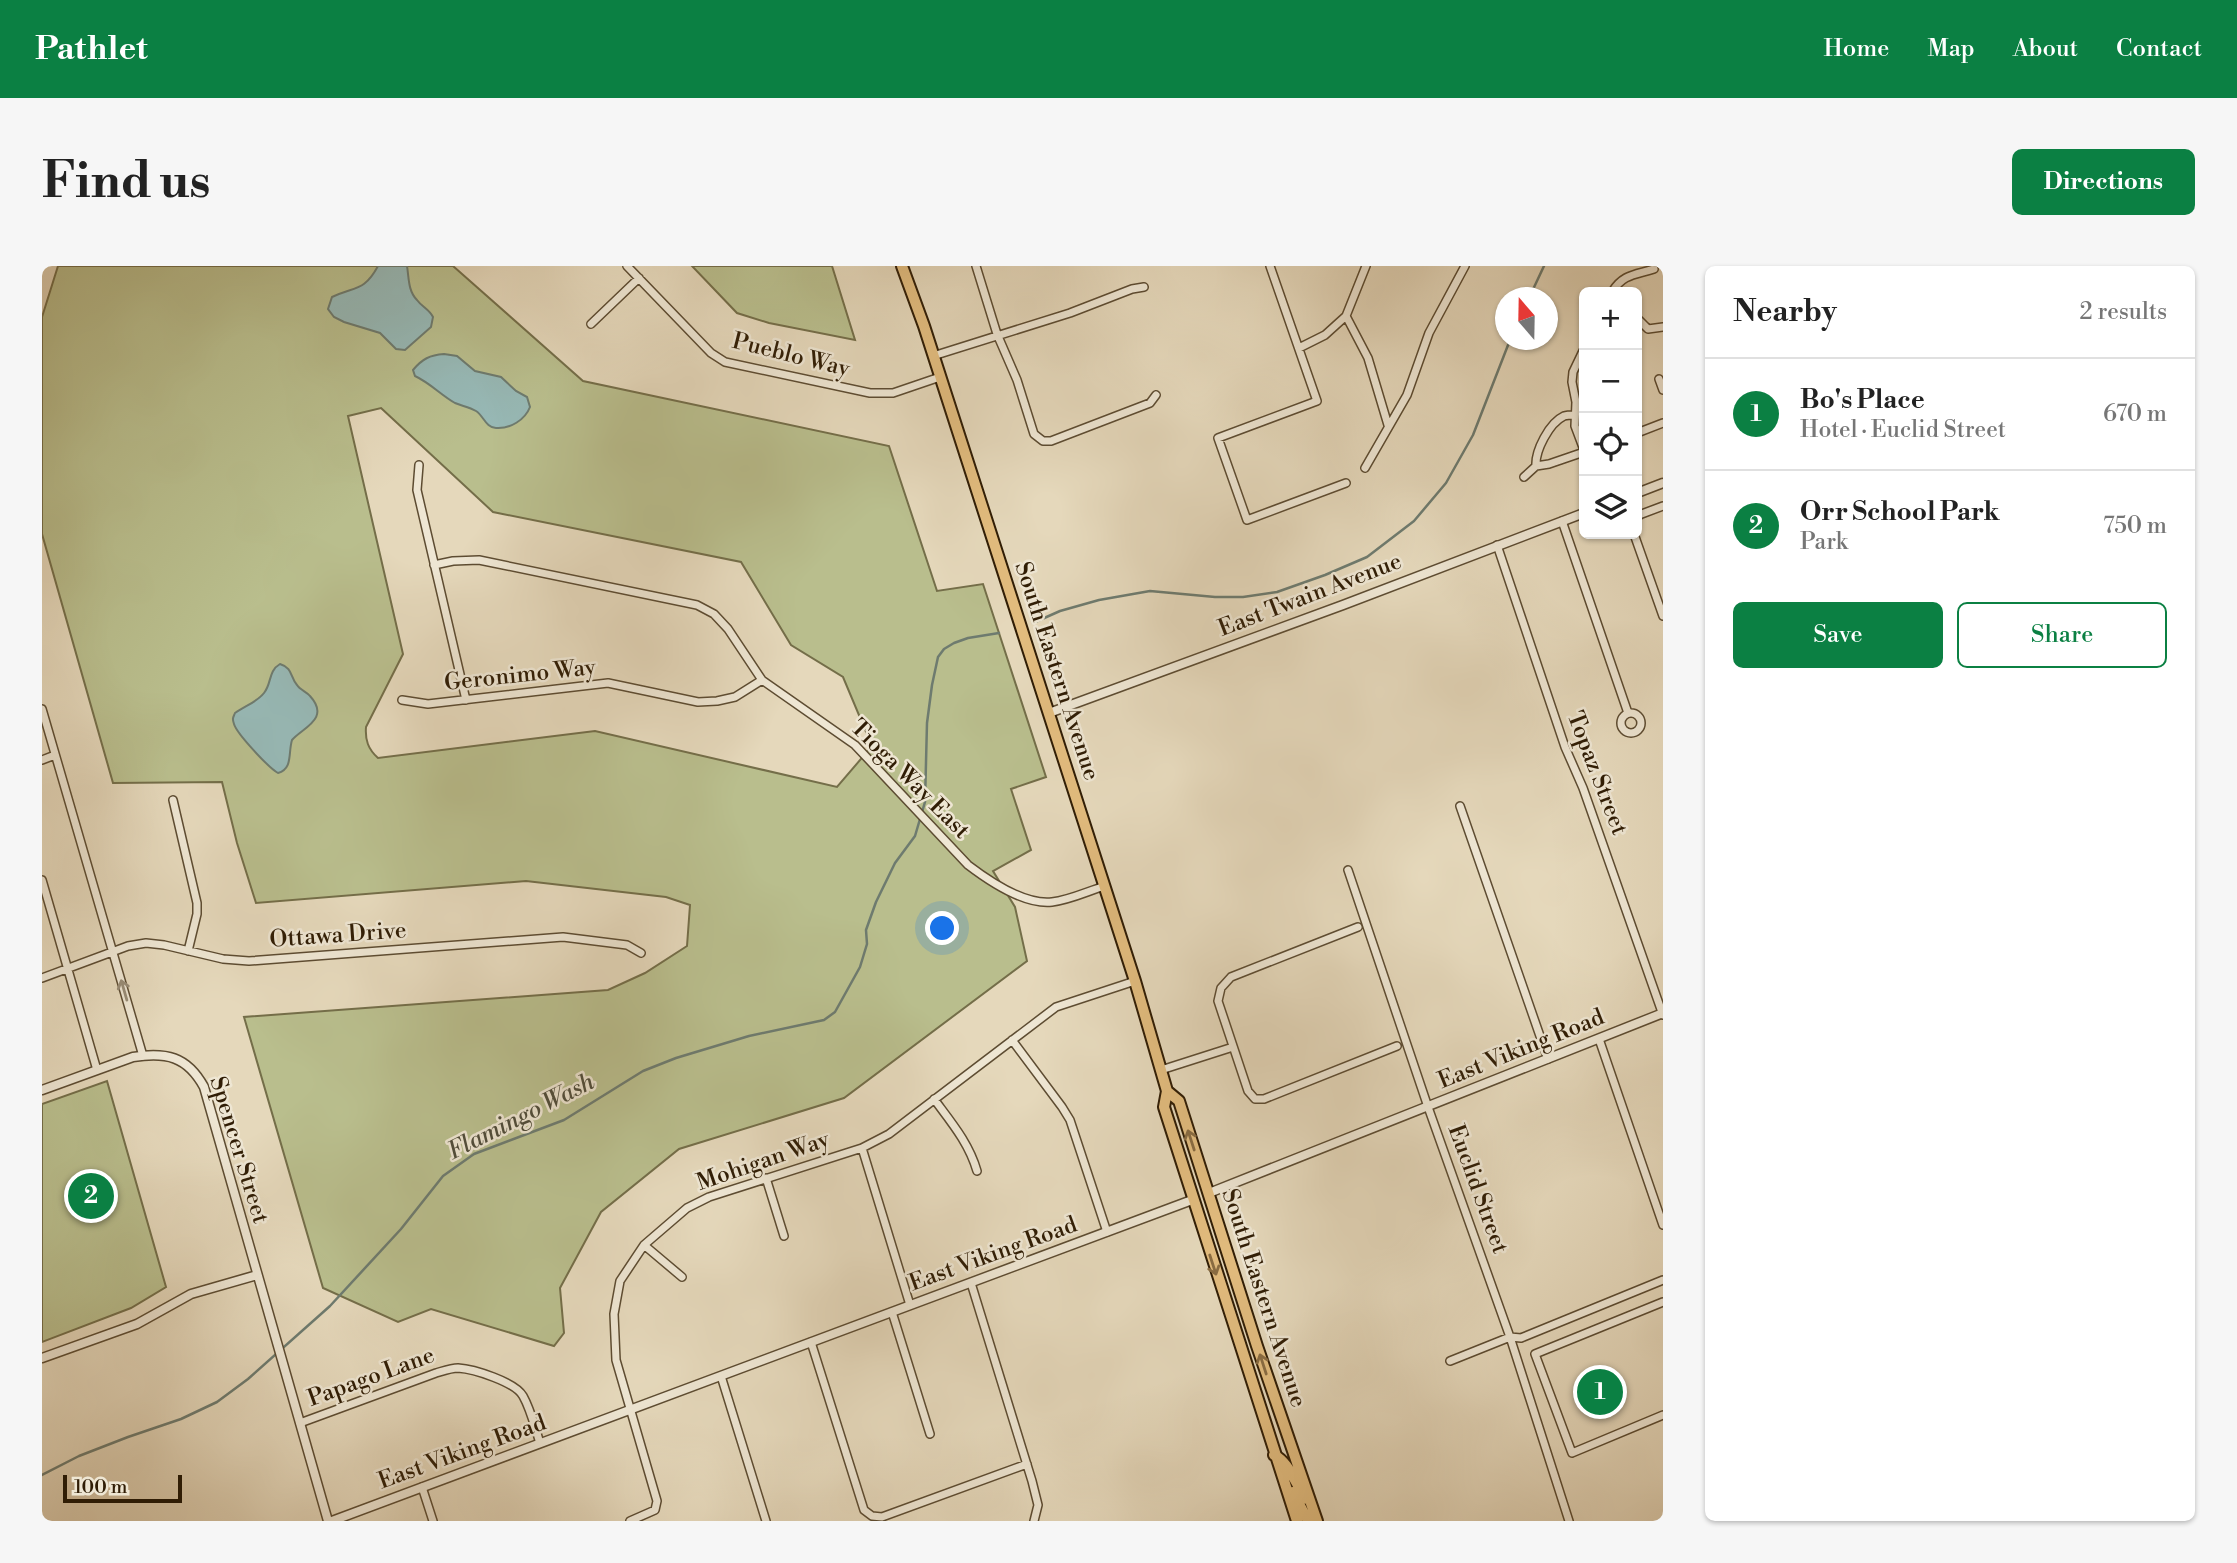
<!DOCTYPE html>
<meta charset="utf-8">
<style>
body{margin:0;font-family:"Libre Bodoni",serif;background:#f6f6f6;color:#222}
.controls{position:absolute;right:21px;top:21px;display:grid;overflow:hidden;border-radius:10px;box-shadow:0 2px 5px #0004}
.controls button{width:63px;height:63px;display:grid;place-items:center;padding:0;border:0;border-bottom:2px solid #e0e0e0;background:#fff;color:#222;font:35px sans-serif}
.compass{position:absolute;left:1453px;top:21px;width:63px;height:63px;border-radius:50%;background:#fff;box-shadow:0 2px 5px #0004;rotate:340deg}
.scale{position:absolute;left:21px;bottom:18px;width:119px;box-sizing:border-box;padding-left:7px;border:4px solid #301d05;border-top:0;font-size:19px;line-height:24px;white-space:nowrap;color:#301d05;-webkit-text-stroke:5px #eee6d3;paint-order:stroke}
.you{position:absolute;left:901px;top:663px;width:24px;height:24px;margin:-18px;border:5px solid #fff;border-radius:50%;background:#1a73e8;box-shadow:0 0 0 10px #1a73e833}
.badge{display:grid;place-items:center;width:46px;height:46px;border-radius:50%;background:#0b8043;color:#fff;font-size:23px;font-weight:700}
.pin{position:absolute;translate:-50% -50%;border:4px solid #fff;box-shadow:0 2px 7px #0006}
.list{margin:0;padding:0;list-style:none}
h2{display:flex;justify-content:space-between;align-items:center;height:91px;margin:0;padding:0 28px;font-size:30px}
h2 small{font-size:23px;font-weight:400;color:#767676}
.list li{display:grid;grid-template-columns:46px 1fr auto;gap:21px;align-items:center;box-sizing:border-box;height:112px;padding:0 28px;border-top:2px solid #e0e0e0}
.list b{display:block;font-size:26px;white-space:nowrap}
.list p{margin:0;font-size:23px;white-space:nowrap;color:#767676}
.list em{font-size:23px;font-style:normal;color:#767676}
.actions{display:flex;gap:14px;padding:21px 28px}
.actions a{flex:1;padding:16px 0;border:2px solid #0b8043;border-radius:10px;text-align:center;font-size:24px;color:#0b8043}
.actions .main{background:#0b8043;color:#fff}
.icon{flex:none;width:38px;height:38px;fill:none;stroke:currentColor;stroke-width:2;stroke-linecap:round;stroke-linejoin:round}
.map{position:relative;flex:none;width:1621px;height:1255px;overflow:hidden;border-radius:10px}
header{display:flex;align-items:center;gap:42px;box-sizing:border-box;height:98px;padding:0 35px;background:#0b8043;color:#fff}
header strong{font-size:33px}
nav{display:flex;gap:38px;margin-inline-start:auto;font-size:24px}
.intro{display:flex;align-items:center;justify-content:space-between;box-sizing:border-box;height:168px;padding:0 42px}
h1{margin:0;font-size:49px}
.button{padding:18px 32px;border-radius:10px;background:#0b8043;color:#fff;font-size:24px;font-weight:700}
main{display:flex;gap:42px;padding:0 42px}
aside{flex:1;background:#fff;border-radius:10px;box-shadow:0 2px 5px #0004}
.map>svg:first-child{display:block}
.green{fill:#b9be8d;stroke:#746e49;stroke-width:2;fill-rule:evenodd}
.water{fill:#97b9b6;stroke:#6e7b6f;stroke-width:2}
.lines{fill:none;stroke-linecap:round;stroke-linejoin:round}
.stream{stroke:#6e7b6f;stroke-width:2.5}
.minor-casing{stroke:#5d4c32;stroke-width:10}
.tertiary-casing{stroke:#5d4c32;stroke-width:11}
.primary-casing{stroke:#301d05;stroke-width:14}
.minor{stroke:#eee6d3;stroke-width:7}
.tertiary{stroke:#eee6d3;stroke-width:8}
.primary{stroke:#e2bc7e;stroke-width:10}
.oneway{stroke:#988c76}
.oneway2{stroke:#896c42}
.labels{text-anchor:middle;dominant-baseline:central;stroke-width:5;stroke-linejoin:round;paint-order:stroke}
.street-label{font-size:23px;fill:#301d05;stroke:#eee6d3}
.water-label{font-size:24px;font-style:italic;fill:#4f4c3a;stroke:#eee6d3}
</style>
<header>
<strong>Pathlet</strong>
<nav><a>Home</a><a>Map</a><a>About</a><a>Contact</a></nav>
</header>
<div class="intro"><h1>Find us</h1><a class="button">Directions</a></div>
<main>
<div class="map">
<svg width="1621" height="1255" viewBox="0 0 1621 1255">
<rect width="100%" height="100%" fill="#e5d8bb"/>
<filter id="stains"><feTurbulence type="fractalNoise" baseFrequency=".00286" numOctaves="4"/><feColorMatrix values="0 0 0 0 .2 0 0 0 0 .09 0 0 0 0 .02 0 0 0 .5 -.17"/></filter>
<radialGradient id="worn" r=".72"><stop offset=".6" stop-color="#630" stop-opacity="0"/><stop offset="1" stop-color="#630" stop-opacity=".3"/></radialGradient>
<!-- green -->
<path class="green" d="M16,0H411L541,115L847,180L895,325L941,318L1004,511L969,523L989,584L951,605L973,641L985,695L802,832L637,883L559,946L518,1022L522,1067L512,1080L389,1043L356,1056L281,1022L202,751L566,724L603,707L645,680L648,639L624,631L484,615L214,637L195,577L180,516L71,517L0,268V51ZM339,142L451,246L699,296L749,379L801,411L830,480L795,521L553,465L336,492C326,483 323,474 324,461L361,388L306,150Z
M650,0H790L813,74L727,57L695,47Z
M65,815L124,1021L89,1042L0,1076V838Z"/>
<!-- water -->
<path class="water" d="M336,0H365C367,12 366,25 375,34C380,41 387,43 391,51L389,61L363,84L354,83L338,67L302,56L292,51L286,43L290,31C313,20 322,26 336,0Z
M402,88L415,90L433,105L459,111L474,125L485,131L488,141C483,154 468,163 454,162C444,162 441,149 434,145C427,141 420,140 413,137C399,129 388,117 373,110L371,104C380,93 388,89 402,88Z
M238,398C251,402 248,411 255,419C258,424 265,426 268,430C289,453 260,462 250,474C246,487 251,503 236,507C227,502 195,468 192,458C190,452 191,452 193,447C203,440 215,436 222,427C230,417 226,405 238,398Z"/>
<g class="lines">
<!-- stream -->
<path class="stream" d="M1487,32L1502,0
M991,357L1018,345L1057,334L1108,325L1173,331H1201L1235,326L1283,309L1325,291L1372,255L1404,217L1431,169L1468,74
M0,1209L37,1190L86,1171L139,1153L175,1136L206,1113L288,1040L359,963L401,910L432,888L522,854L601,805L634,792L707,770L782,754L793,746L818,701L825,678L824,664L834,636L853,597L873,570L883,536L885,457L890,419L896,391L902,383L912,377L926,372L957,367"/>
<defs>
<path id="minor" d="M585,0L669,87L683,96L828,127H851L898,111
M934,0L955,68L975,114L992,168L1001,175H1009L1108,137L1114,129
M1228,0L1275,135L1176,172L1205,254L1304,217
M1570,26C1581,8 1593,9 1612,3
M1304,50L1326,92L1346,159
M1595,52L1606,63L1621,61
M549,58L597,12
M1257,82L1283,69L1304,50L1324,0
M1542,83L1531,106L1530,116L1534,136L1533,160L1542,184
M891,90L1028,47L1090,23L1102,21
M1617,113L1621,124
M1595,167L1621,157
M377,199L375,224L424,434
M1494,200C1493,185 1507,157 1522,150C1525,149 1529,149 1533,149
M1323,202L1365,129L1387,67L1423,0
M1482,211L1494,200L1507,198L1542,186
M1595,253L1597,249L1621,240
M1520,255L1586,447
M1592,268L1621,350
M1455,279L1523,481L1541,522L1621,749
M392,299L411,295L437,294L655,339L672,348L686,363L720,414L813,479L926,599C947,615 983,639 1010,636C1028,634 1046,625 1063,620
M360,434L386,438L566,417L656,436L675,435L693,431L720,414
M0,443L101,790
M1579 457a10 10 0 1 1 20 0a10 10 0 1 1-20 0Z
M0,494L13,489
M131,534L155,637V648L146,685
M1418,540L1506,793
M1306,604L1386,841L1468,1071L1527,1255
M0,614L55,804
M1316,661L1189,711L1179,722L1176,735L1206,825L1213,833H1222L1355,780
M0,712L86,680L104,677L122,679L181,693L207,695L521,671L585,679L599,687
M1557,773L1621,959
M970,774L1020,841L1028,854L1065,966
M1119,804L1191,781
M892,833C909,856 927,877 935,905
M820,882L868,1039
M724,912L742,970
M602,979L640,1011
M929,1017L990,1215L996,1239L992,1255
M1621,1036L1493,1088L1530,1187L1621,1149
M850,1046L888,1168
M769,1076L822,1244L830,1250L840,1251L985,1198
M1408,1095L1468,1071L1479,1072L1621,1014
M679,1110L724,1255
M258,1157L394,1107C401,1105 409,1102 416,1102C432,1103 473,1116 481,1130C489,1144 493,1162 498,1177
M380,1221L391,1255
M588,1255L613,1244L615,1235L574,1094L572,1048L578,1015L602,979L645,942L667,931L820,882L847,868L1014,741L1093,715"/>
<path id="tertiary" d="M1595,227L1621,217
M1007,447L1301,339L1542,247
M0,824L91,791C124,786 145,790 162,821L286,1255
M1167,927L1621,747
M0,1092L95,1058L149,1028L215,1009
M290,1255L1150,934"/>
<path id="primary" d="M860,0L882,60L1093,715L1125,825L1122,841L1255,1255
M1125,825L1137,835L1215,1080L1275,1255
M1232,1189C1248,1197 1253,1219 1265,1233
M1251,1226L1266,1255"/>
</defs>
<!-- minor casing -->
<use href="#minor" class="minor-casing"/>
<!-- tertiary casing -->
<use href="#tertiary" class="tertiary-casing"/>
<!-- primary casing -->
<use href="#primary" class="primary-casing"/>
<!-- minor -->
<use href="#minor" class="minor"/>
<!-- tertiary -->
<use href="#tertiary" class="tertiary"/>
<!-- primary -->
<use href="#primary" class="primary"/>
</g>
<!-- one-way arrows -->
<defs><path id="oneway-shaft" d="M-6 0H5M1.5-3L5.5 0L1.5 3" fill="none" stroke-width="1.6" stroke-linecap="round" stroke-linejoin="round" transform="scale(1.75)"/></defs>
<use class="oneway" href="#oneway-shaft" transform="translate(82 724) rotate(-106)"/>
<g class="oneway2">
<use href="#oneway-shaft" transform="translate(1149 874) rotate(-108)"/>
<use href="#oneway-shaft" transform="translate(1171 999) rotate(72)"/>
<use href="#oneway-shaft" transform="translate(1221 1098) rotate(-108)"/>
</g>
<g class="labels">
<!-- street labels -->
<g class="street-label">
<text transform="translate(749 89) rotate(14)">Pueblo Way</text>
<text transform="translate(1268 329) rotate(-21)">East Twain Avenue</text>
<text transform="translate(1015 405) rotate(72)">South Eastern Avenue</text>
<text transform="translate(478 409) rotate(-6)">Geronimo Way</text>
<text transform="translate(1555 507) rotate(69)">Topaz Street</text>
<text transform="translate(868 513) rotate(45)">Tioga Way East</text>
<text transform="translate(296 669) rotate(-4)">Ottawa Drive</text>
<text transform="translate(1479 783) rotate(-22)">East Viking Road</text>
<text transform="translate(197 884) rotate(73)">Spencer Street</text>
<text transform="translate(721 895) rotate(-19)">Mohigan Way</text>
<text transform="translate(1436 923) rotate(70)">Euclid Street</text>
<text transform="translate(951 988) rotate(-20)">East Viking Road</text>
<text transform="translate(1222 1032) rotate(72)">South Eastern Avenue</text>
<text transform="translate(329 1111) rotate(-20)">Papago Lane</text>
<text transform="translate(420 1186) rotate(-20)">East Viking Road</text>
</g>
<!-- water labels -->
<g class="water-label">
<text transform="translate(479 851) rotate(-27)">Flamingo Wash</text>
</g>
</g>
<rect width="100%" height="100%" filter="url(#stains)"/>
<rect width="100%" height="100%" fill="url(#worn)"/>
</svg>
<div class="controls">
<button>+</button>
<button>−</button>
<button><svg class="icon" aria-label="locate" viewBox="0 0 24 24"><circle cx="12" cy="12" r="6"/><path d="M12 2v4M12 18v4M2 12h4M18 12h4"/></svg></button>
<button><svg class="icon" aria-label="layers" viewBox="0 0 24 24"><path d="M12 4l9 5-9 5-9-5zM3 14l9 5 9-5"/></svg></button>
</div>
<svg class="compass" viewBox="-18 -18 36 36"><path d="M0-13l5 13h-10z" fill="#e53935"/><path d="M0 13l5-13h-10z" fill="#767676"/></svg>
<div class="scale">100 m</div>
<div class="you"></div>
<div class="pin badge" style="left:1558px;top:1126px">1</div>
<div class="pin badge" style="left:49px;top:930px">2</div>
</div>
<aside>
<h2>Nearby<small>2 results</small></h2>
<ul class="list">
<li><span class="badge">1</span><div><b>Bo's Place</b><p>Hotel · Euclid Street</p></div><em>670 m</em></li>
<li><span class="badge">2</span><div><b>Orr School Park</b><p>Park</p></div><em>750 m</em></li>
</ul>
<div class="actions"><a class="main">Save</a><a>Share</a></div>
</aside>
</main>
